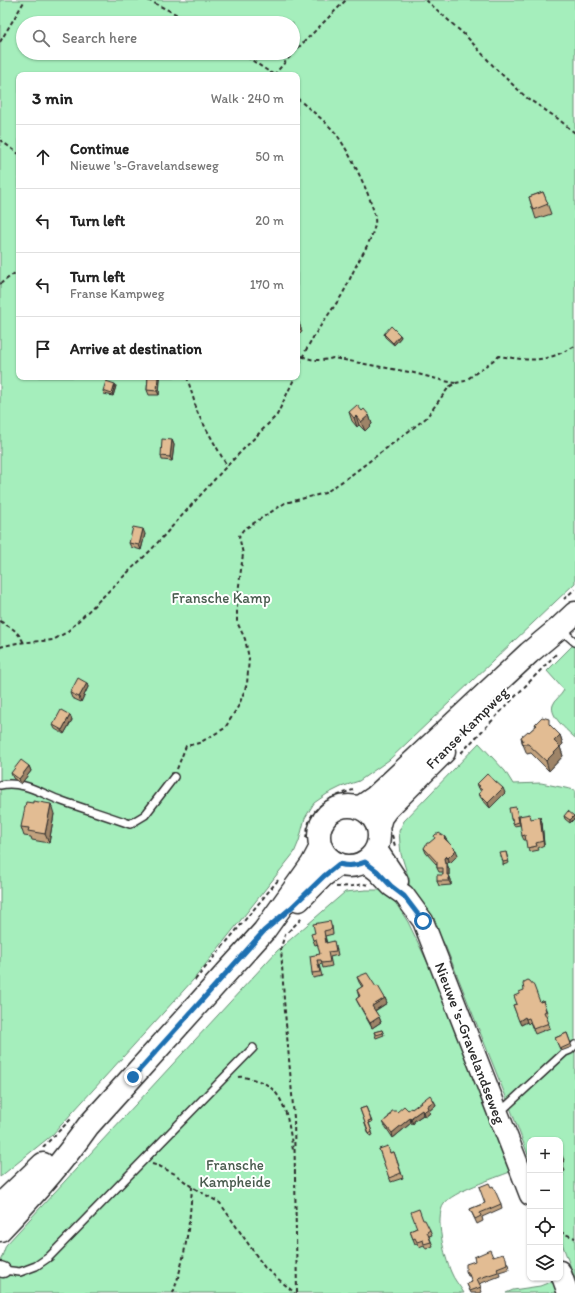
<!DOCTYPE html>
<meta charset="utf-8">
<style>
body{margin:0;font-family:Itim,sans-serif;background:#f6f6f6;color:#222}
.controls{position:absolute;right:12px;bottom:12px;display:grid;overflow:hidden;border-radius:8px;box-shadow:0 1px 3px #0004}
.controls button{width:36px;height:36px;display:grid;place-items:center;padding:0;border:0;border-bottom:1px solid #e0e0e0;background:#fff;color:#222;font:20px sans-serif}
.stop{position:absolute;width:12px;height:12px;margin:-9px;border:3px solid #1f6fb2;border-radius:50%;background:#fff}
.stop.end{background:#1f6fb2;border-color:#fff;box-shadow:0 1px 4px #0008}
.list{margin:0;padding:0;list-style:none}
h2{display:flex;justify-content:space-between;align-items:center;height:52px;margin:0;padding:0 16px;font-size:17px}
h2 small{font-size:13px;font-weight:400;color:#767676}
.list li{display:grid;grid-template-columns:26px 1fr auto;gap:12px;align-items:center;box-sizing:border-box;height:64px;padding:0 16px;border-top:1px solid #e0e0e0}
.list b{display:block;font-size:15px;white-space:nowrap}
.list p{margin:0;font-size:13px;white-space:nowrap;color:#767676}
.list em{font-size:13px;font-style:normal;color:#767676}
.icon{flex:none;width:22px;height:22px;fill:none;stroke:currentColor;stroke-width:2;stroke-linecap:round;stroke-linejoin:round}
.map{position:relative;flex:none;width:575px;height:1293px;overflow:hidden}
.search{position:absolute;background:#fff;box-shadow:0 1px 3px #0004;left:16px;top:16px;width:284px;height:44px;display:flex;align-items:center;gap:10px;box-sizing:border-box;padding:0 14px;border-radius:22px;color:#767676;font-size:15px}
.panel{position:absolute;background:#fff;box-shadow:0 1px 3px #0004;left:16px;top:72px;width:284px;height:308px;border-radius:8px}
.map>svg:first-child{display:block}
.green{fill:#a5eebc;stroke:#688c74;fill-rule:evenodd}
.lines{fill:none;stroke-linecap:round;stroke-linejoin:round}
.lane-casing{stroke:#2b2b2b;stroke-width:10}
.street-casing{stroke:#2b2b2b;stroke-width:17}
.secondary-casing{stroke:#2b2b2b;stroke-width:23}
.primary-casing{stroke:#2b2b2b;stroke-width:25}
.path{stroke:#2b2b2b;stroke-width:2;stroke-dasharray:4 3;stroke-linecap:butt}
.lane{stroke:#fff;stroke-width:7}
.street{stroke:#fff;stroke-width:14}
.secondary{stroke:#fff;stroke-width:20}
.primary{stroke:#fff;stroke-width:22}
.wall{fill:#c2a27e;stroke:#2b2b2b}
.shaded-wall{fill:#9e8467;stroke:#2b2b2b}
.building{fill:#e2bc93;stroke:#2b2b2b}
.route{stroke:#1f6fb2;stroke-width:5}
.labels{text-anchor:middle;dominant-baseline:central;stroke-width:4;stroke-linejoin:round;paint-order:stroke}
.park-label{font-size:15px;fill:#4a5c4f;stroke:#fff}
.street-label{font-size:15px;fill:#2b2b2b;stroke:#fff}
</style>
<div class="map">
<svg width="575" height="1293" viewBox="0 0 575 1293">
<rect width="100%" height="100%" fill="#fff"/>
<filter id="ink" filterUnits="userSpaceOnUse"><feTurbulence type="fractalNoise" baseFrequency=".025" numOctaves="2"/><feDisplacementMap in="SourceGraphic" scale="8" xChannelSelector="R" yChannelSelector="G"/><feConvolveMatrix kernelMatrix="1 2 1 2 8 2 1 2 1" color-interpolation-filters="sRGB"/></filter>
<g filter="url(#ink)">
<!-- green -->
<path class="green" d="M0,0H575V583L389,760L359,781L341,787L327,794L314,803L305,818L299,841L294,853L194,979L52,1135L0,1177ZM23,23H293V53H23ZM19,75H297V377H19Z
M575,643V738C568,731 549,716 553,705C555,699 561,696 564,690L547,671Z
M479,743L505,771L513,784L541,783L575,790V1279L560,1238V1140H530V1160L506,1097L445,945L410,890L408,876L401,854L400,844L399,831L404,821Z
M366,890H380L387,893L395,902L408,922L452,1013L479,1093L510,1172C495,1178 452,1192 444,1204C434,1217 445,1258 451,1272C454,1280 460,1286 464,1293H0V1262L6,1245L277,951L345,892Z
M553,1281L564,1293H506L513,1290L540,1286Z"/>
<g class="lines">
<defs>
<path id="lane" d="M560,629L575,642
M0,785C23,780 42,794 62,801C85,809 108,816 130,824L145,815L174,777
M499,1113L565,1052L570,1050L575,1045
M3,1270L20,1272L36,1266L49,1257L253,1048"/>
<path id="street" d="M0,1269L3,1270"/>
<path id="secondary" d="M376,848L398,881
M365,862L377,871L391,886L404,895L423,921L530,1195
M560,1271L568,1293"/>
<path id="primary" d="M319 836a30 30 0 1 1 60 0a30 30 0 1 1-60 0Z
M359,808L375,797L529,653L559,628L575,613
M378,828L381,817L387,809L444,752
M299,900L323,876L339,864
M0,1205L43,1164
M0,1230C32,1197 62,1163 88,1126L264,931L312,864L321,847"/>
</defs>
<!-- lane casing -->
<use href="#lane" class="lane-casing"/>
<!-- street casing -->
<use href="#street" class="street-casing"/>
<!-- secondary casing -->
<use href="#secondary" class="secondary-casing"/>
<!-- primary casing -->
<use href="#primary" class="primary-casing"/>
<!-- path -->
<path class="path" d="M148,0L194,23
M426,0L467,37L497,70L527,98L557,118L575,133
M0,42L25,0
M241,53L274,75
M293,53L346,0
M274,75L293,53
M297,98C311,111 328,122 339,138C349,152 378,208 375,224C372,240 362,254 355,268C350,278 346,289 340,298C323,323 307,342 297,371
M0,140L19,154
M0,284L19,270
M302,356C312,361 322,361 333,358L414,373L445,381L455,383
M187,377L198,414L227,466
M564,599L575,589
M0,621C13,629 16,629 24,643
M0,647L17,643L53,640L67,632L121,579L151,550L224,469L277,415L295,377
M461,753L558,652
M177,769L186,746L199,743L225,728L239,705L247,684L249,658L245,639L237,622V601L243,554L239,536L243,530L285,503L325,493L350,476L426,418L449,387L456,383L465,381L499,356C533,361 544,363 575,346
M392,835L395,846
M306,838C307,832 308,823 311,817C320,801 337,795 353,790
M336,887L353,886L363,884L369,885
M195,980L279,879
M238,1077C244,1076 250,1079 256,1080C287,1089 288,1123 293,1150
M43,1147L71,1119
M152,1164L159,1166L175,1174L192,1187L220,1203L265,1268L295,1293
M560,1232L575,1238
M173,1293C185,1259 190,1224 192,1187
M297,1293L294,1118L284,1000L281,947L285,935L303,917"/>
<!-- lane -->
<use href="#lane" class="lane"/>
<!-- street -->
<use href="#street" class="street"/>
<!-- secondary -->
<use href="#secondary" class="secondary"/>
<!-- primary -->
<use href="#primary" class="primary"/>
</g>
<!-- wall -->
<path class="wall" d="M261,53H273L268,59Z
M543,192L551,214L536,219L529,197Z
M298,320L302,332L297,333V321Z
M384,334L400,335L401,337L394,345L385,337Z
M148,377H159L160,379L159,395H149L147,390Z
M116,386L113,396L104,394L103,391Z
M362,411L369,415L372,424L365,431L359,425L357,427L352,421L349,412Z
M172,440L174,445L172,461L162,460L161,456Z
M145,534L141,550L131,547L129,543Z
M87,683L88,687L81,702L72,698L70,693Z
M70,715L72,720L64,734L55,729L53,725Z
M535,724L551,726L560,735L563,744L560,747L563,756L549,771L531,753L527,754L522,742L521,737L529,732L536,726Z
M29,766L31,771L21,784L13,778L11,773Z
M477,784L505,793L490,808L481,798L479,794L481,792Z
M516,807L520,825L514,826L513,821H512L511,819Z
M54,814L49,843L32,840L31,837L24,836L21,827Z
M564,816H574L575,818L570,823L565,819Z
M532,819L542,822L544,845L538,848L539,850L529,852L526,840H524L522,836Z
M445,837L446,839L458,855L450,863L448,861L446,863L449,869V875L451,880V885L439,886L437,881L443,875V872H439L437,868V865L426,853L424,848L429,843Z
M506,852L509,863L503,865V862Z
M332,926L333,934L325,936L327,943L336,946L338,955L330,957L332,966L323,968L322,964L319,965L322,976L313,978L312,973L320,954L318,944L315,945L313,940L315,933Z
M357,977L376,987L385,998L387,1003L375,1011L379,1017L381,1022L372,1028L358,1003L356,999L359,997L357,990L362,987L359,982Z
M543,1001L548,1015L546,1016L550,1028L535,1034L530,1022L528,1024L527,1022L521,1025L513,1005L540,1002Z
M382,1030L384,1035L376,1038L374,1032Z
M567,1033L572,1047L561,1051L555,1038Z
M434,1101L436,1105L429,1111L430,1113L425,1117L423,1115L414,1121V1123L413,1124L411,1123L393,1138L385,1126L383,1122L389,1117V1116L397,1112L408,1110Z
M366,1107L372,1122L369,1123L373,1135L370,1136L360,1109Z
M379,1149L390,1153L394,1152L403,1178L391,1182Z
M561,1154L564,1163L562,1164L565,1171L562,1172L563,1176L560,1177V1155Z
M491,1187L501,1204L502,1208L482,1217L483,1221L477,1224L470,1209L485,1203Z
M423,1220L430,1230L432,1235L429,1236L433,1246L426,1249L424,1245L419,1247L417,1243L415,1244L410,1231L417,1228Z
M493,1257L508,1263L509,1269L499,1272L500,1276L479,1284L482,1292L480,1293H471L467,1284L472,1282L470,1276H468L466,1271Z"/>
<!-- shaded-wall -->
<path class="shaded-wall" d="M266,53H273L268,59Z
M400,335L401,337L394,345L393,343Z
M158,377H159L160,379L159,395L157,391Z
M115,384L116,386L113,396L112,394Z
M369,415L372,424L365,431L361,422Z
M356,416L359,425L357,427L354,418Z
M172,440L174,445L172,461L170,457Z
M143,529L145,534L141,550L139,545Z
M87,683L88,687L81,702L79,697Z
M70,715L72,720L64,734L62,730Z
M560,735L563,744L560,747L563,756L549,771L546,761L554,741Z
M29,766L31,771L21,784L19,779Z
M503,788L505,793L490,808L488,803Z
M51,804L54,814L49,843L45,834Z
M574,816L575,818L570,823V820Z
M540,817L542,822L544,845L543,841Z
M456,850L458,855L450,863L448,858Z
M446,856L448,861L446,863L447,869V864L449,869V880L447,875L444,858Z
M449,875L451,880V885L449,881Z
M385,998L387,1003L374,1011L372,1006Z
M379,1017L381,1022L372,1028L370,1023Z
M525,1017L527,1022L521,1025L519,1021Z
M434,1101L436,1105L429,1111L430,1113L425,1117L423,1112L427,1106Z
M422,1110L423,1115L414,1121V1123L413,1124L411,1119L412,1117Z
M410,1118L411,1123L393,1138L392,1133Z"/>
<!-- building -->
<path class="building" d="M543,192L548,204L533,210L529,197Z
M298,320L301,329L297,331V321Z
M391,326L400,335L393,343L384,334Z
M148,377H158L157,391L147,390Z
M106,381L115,384L112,394L103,391Z
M357,405L362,411L364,409L369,415L361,422L356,416L354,418L349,412Z
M162,439L172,440L170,457L161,456Z
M133,527L143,529L139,545L129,543Z
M78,678L87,683L79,697L70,693Z
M61,710L70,715L62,730L53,725Z
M542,717L549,719V724L560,735L554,741L560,747L546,761L528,744H524L522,742L523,740L521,737L528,731L529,732L537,725L535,724Z
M21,760L29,766L19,779L11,773Z
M487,774L503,788L488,803L479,794L482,790L478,787L480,786L477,784Z
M33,801L51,804L45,834L28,831L29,828L21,827L26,802L33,803Z
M516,807L519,822L513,824L512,819H511L509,808Z
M568,811L574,816L570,820L564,816Z
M530,814L531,819L540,817L543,841L536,843L537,846L527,848L525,835L522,836L519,816Z
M439,833L445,837L444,838L456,850L448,858L446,856L444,858L445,864H447V875H449V881H437V875H443V868H437V862L424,848L427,843H429L435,838L434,836L436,834H438Z
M506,852L508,861L503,862L500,853Z
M330,921L332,929L324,931L326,943L334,941L336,951L328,952L330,962L322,963L321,960H317L320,972L312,973L310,956L320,954L316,939L313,940L311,934L315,933L313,924Z
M367,973L376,987L378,986L385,998L372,1006L379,1017L370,1023L356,999L360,996L357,990L363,986L357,977Z
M528,980L530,981L534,986L540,1002L543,1001L546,1011L544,1012L549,1023L533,1029L529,1018L526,1019L525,1017L519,1021L513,1005L517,1004L514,996L519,994V992L524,990L523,984L524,982Z
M382,1030L383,1033L376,1035L374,1032Z
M567,1033L571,1044L560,1049L555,1038Z
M430,1095L434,1101L427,1106L428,1109L423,1112L422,1110L412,1117L413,1118L411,1119L410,1118L392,1133L383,1122L389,1117V1116L392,1111H396L397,1112L404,1106L408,1110L411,1108L412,1109Z
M366,1107L371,1120L368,1121L372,1132L369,1134L360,1109Z
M388,1146L390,1153L394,1152L401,1173L389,1178L379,1149Z
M561,1154L564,1160L560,1162V1155Z
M560,1162H561L563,1166L560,1167Z
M489,1183L491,1187L493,1186L501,1204L480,1213L481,1216L475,1219L470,1209L485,1203L479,1187Z
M419,1209L423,1220H425L430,1230L427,1232L431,1242L424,1244L423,1240L417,1242L415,1238L413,1239L410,1231L417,1228L411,1212Z
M490,1250L493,1257L503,1254L506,1258L507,1264L497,1268L498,1272L477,1279L481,1287L470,1291L467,1284L472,1282L468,1272L466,1271V1264L475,1261L474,1257Z"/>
</g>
<g class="lines" filter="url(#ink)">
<!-- route -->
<path class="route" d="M133,1077L264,931L291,908L324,876L339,864C349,867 356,866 365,862L377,871L391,886L404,896L423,921"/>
</g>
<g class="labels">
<!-- park labels -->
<g class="park-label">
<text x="221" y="598">Fransche Kamp</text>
<text x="235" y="1165">Fransche<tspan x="235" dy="17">Kampheide</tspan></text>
</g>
<!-- street labels -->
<g class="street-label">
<text transform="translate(467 728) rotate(-45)">Franse Kampweg</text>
<text transform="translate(470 1043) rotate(69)">Nieuwe 's-Gravelandseweg</text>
</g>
</g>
</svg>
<div class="controls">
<button>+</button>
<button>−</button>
<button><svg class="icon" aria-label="locate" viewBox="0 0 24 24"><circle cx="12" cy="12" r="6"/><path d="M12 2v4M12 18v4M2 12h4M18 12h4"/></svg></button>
<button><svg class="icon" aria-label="layers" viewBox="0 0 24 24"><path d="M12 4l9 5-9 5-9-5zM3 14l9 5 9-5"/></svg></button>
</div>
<div class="stop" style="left:423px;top:921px"></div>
<div class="stop end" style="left:133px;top:1077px"></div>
<div class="search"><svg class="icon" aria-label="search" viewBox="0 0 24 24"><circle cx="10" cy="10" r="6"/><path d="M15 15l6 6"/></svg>Search here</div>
<section class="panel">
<h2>3 min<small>Walk · 240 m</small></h2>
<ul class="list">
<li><svg class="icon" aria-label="ahead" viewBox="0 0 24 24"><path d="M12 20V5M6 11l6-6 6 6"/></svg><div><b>Continue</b><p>Nieuwe 's-Gravelandseweg</p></div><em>50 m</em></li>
<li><svg class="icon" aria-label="left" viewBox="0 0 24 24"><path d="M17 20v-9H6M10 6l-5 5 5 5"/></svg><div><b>Turn left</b></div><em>20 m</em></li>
<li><svg class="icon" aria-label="left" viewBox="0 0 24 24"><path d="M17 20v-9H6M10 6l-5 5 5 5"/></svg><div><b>Turn left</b><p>Franse Kampweg</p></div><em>170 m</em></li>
<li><svg class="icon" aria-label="arrive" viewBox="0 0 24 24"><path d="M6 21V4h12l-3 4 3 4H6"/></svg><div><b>Arrive at destination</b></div></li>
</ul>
</section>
</div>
